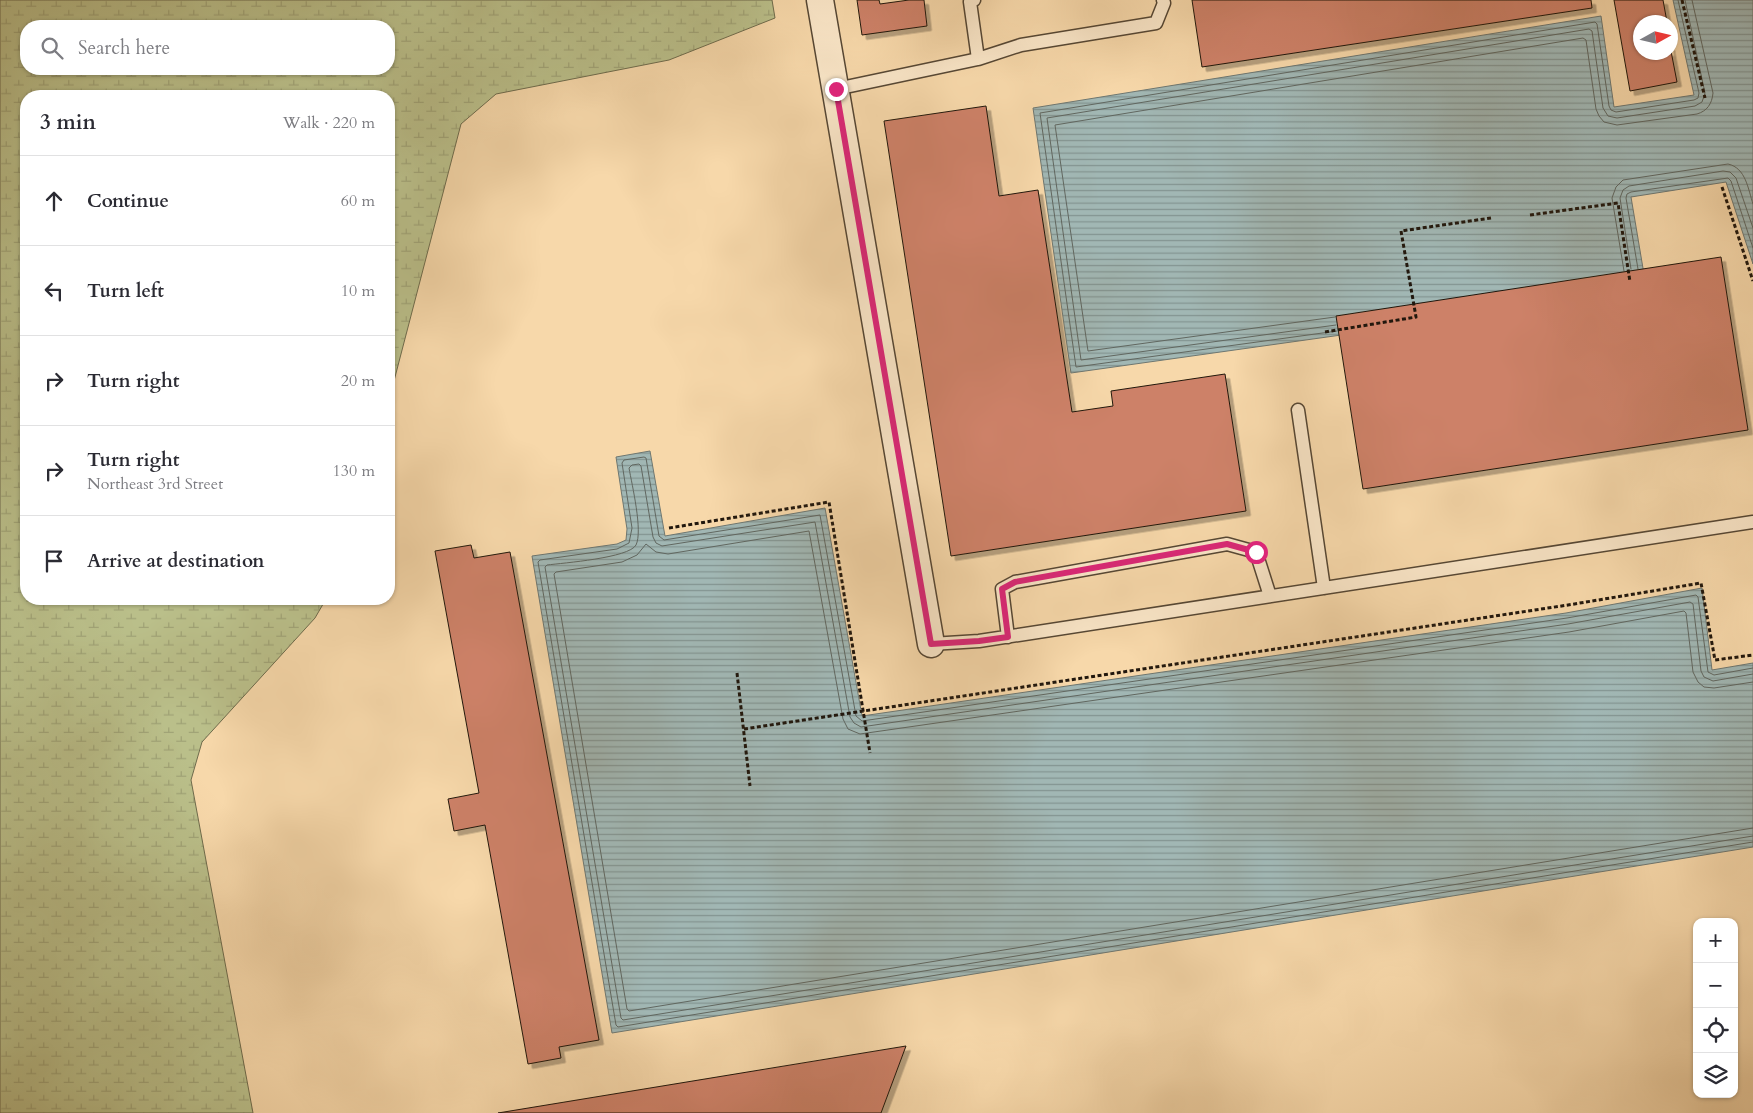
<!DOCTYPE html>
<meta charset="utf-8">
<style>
body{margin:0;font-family:Cardo,serif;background:#f7f7f7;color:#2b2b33}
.controls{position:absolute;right:15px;bottom:15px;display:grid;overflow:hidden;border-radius:10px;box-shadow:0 1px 4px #0004}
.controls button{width:45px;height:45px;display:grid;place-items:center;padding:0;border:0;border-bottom:1px solid #e1e1e2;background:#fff;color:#2b2b33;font:25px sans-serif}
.compass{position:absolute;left:1633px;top:15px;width:45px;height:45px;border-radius:50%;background:#fff;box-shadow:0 1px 4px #0004;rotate:82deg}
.stop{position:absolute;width:15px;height:15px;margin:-11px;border:4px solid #db2777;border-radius:50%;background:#fff}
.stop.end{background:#db2777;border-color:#fff;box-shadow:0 1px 5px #0008}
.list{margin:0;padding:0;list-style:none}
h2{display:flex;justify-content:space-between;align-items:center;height:65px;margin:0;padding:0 20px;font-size:21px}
h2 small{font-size:16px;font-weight:400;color:#7c7c81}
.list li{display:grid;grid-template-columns:32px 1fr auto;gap:15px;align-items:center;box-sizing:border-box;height:90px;padding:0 20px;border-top:1px solid #e1e1e2}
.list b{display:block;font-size:19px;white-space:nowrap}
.list p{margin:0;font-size:16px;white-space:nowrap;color:#7c7c81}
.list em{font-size:16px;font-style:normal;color:#7c7c81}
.icon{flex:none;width:28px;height:28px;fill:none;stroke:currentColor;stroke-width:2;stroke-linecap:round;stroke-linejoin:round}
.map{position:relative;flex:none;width:1753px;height:1113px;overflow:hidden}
.search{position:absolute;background:#fff;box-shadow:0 1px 4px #0004;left:20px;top:20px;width:375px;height:55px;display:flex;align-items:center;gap:12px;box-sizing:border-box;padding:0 18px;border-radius:20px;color:#7c7c81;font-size:19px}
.panel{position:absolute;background:#fff;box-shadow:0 1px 4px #0004;left:20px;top:90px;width:375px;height:515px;border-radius:20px}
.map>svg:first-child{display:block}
.wetland{fill:url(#wetland-marsh);stroke:#6e6b4c;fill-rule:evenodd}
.water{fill:url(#water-rules);stroke:#6e7771}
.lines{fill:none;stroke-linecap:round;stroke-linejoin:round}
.shore{stroke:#616760;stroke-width:1}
.building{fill:#cd8167;stroke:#21170d;filter:url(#shadow)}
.lane-casing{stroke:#564734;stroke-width:15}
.street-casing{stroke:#564734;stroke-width:29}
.path{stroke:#21170d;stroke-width:3;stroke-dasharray:4 2.5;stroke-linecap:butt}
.lane{stroke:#fae6c8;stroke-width:12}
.street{stroke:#fae6c8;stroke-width:26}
.route{stroke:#db2777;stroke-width:6}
</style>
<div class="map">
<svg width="1753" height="1113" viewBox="0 0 1753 1113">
<defs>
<pattern id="wetland-marsh" width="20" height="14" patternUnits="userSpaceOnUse" patternTransform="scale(1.25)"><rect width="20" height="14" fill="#babf8a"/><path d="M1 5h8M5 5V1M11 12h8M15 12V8" fill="none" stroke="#a0a376"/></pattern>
<pattern id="water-rules" width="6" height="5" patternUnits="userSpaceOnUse" patternTransform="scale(1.25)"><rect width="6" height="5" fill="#a1b7b4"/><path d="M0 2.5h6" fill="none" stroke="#839491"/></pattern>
<filter id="shadow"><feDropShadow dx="4.5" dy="4.5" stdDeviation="0" flood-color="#0004"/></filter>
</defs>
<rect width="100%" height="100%" fill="#f7d8aa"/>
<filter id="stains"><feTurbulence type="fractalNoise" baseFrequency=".004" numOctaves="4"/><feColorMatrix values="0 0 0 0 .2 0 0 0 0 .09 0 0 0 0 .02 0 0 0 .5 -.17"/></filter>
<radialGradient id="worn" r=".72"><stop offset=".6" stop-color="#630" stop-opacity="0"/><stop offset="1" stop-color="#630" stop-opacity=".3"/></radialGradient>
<!-- wetland -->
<path class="wetland" d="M0,0H772L775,18L669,60L496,94L461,124L389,400V96H26V599H326L315,618L202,742L191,780L253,1113H0ZM26,26H389V69H26Z"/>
<!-- water -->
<path class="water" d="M1673,0H1753V264L1726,182L1631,197L1647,292L1071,373L1033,108L1601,16L1614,107L1694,95Z
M650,451L665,536L825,508L862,716L1566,613L1702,588L1712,670L1753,663V847L612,1033L532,556L617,544L626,540L627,529L616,457Z"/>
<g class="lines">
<!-- shore -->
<path class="shore" d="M1631,269L1620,198L1623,190L1629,186L1723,171L1730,172L1736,178L1753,228
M1638,269L1626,198L1627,194L1631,192L1728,178L1731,181L1753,248
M1624,271L1612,198L1616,187L1623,180L1728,164C1746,168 1748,189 1753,204
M1335,317L1088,351L1055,125L1583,38L1586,40L1596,109L1599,116L1604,122L1617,125L1697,114C1707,111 1712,104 1713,93L1692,0
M1336,325L1081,360L1047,118L1589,29L1592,31L1603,108L1608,116L1617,118L1695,106L1702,102L1705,93L1685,0
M1337,331L1076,367L1040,113L1595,22L1597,24L1609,106L1611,110L1616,112L1694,100L1698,98L1699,93L1678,0
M1753,668L1714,675L1708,672L1698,597L1696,595L1567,618L862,721L856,716L820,515L664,540L659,536L646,458L644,457L624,460L622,463L632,528L629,543L617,549L540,560L538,562L616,1025L618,1027L1753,842
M1753,674L1713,681L1704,677L1701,671L1693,604L1690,602L1568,624L861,727L854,723L850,717L815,522L662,546L656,543L653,537L641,466L639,464L632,465L629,468C632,485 643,531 636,545C629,558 563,563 547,565L545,567L621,1018L623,1020L1753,836
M1753,682L1714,688L1704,687L1698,682L1693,672L1686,613L1684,611L1569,632L860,734L848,729L843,719L809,531L668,554L656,552L646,544L637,555L622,562L556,572L554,574L627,1009L629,1011L1753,828"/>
</g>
<!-- building -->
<path class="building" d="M857,0H879L880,4L909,0H924L927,26L862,35Z
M1192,0H1591L1592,8L1202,67Z
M1614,0H1663L1667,22H1640V52H1670V46L1677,82L1630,91Z
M986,106L999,196L1038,190L1072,412L1113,406L1111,391L1225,374L1246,511L951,556L884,121Z
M1721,257L1748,430L1363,489L1336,316Z
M471,545L474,558L510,552L599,1040L559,1047L561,1058L528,1064L485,825L454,831L448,799L479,793L435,551Z
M906,1046L881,1113H498Z"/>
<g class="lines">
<defs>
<path id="lane" d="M974,0L970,2L978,59
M836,89L978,59L1021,45L1156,23L1164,3L1163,0
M1298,410L1324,588
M1008,637L1002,589L1015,582L1227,544L1256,552L1270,596
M931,644L979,641L1753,522"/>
<path id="street" d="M820,0L931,644"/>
</defs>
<!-- lane casing -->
<use href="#lane" class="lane-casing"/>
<!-- street casing -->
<use href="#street" class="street-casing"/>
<!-- path -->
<path class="path" d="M1682,0L1705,98
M1722,187L1753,281
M1530,215L1618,203L1630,282
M1325,332L1416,317L1401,231L1491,218
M669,528L829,502L870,753
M737,673L750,786
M744,729L1568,605L1701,583L1715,660L1753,655"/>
<!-- lane -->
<use href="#lane" class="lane"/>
<!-- street -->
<use href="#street" class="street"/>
</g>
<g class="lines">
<!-- route -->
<path class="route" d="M836,89L931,644L979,641L1008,637L1002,589L1015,582L1227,544L1256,552"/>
</g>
<rect width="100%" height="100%" filter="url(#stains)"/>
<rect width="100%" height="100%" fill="url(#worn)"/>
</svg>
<div class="controls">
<button>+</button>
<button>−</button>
<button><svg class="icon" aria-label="locate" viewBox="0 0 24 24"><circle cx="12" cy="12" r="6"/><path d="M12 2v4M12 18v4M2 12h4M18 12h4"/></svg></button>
<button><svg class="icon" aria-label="layers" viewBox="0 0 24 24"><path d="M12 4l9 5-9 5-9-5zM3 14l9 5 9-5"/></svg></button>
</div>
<svg class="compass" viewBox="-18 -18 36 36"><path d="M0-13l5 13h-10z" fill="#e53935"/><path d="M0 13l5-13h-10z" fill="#7c7c81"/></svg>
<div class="stop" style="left:1256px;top:552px"></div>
<div class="stop end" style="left:836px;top:89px"></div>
<div class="search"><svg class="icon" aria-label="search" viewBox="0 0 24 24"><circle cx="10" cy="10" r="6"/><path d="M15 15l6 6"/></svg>Search here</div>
<section class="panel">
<h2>3 min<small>Walk · 220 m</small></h2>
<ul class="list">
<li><svg class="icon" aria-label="ahead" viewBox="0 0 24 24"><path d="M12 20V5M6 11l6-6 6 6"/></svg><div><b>Continue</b></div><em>60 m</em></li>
<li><svg class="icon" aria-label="left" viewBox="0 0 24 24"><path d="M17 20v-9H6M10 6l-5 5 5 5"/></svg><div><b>Turn left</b></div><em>10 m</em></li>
<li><svg class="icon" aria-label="right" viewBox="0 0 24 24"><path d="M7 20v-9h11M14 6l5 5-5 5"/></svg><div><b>Turn right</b></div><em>20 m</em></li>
<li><svg class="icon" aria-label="right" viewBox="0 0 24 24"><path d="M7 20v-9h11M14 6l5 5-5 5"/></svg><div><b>Turn right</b><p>Northeast 3rd Street</p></div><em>130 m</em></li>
<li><svg class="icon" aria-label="arrive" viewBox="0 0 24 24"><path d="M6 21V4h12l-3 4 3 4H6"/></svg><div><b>Arrive at destination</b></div></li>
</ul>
</section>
</div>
